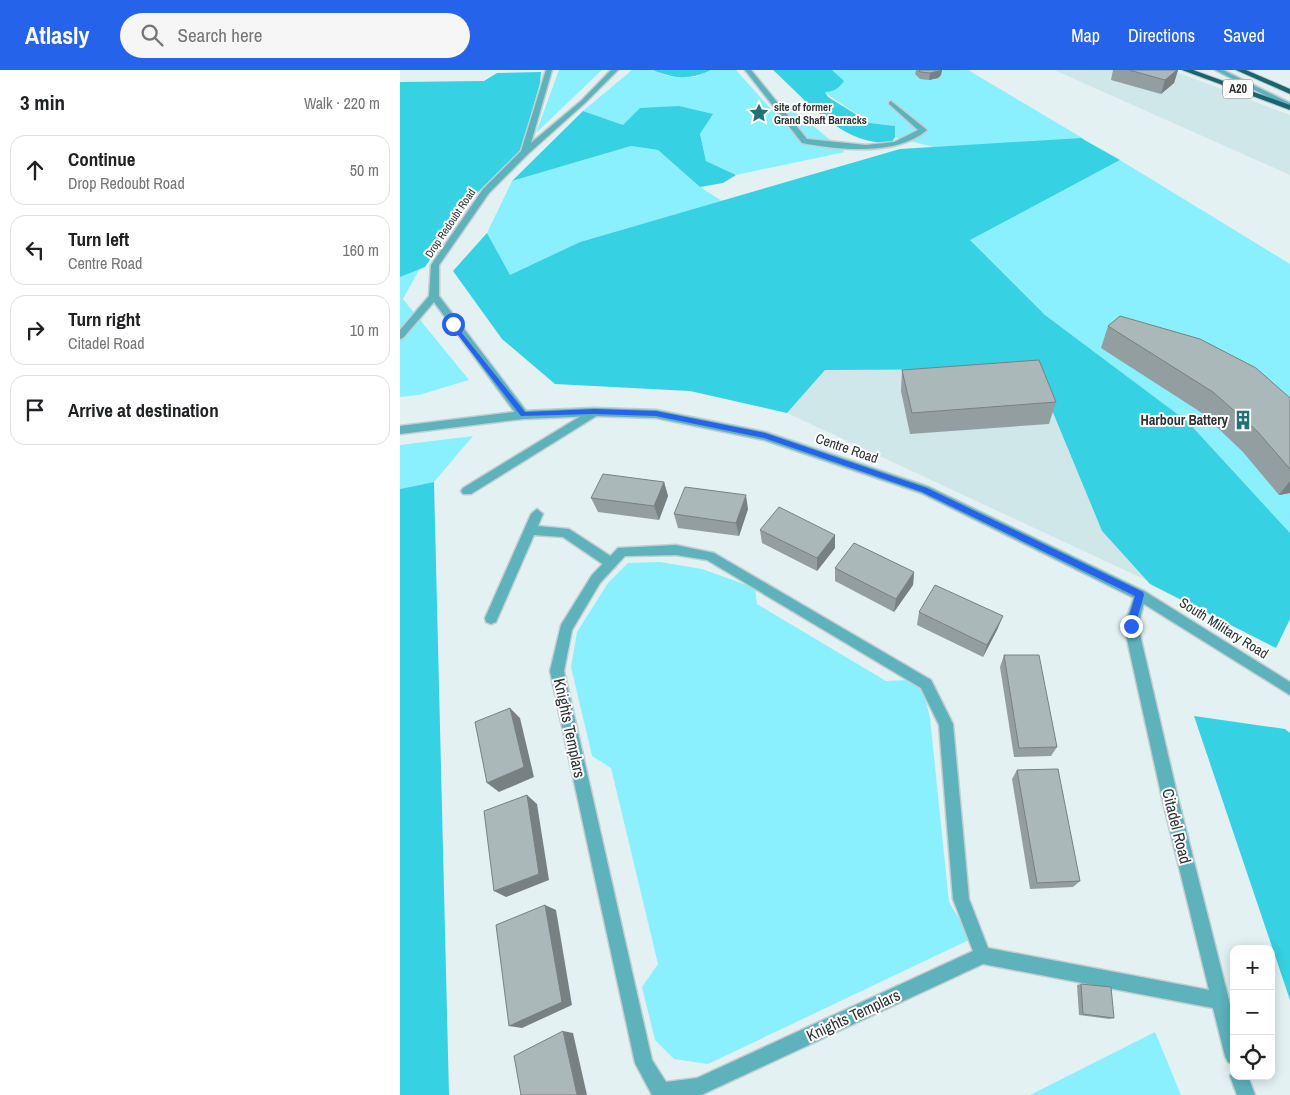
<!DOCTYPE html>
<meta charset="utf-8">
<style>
body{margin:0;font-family:"Archivo Narrow",sans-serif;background:#f6f6f6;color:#202124}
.controls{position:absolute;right:15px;bottom:15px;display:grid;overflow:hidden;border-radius:10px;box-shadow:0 2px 12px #0003}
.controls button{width:45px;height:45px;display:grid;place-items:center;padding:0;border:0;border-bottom:1px solid #e0e0e0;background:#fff;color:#202124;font:25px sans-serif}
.stop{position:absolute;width:15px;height:15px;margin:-11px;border:4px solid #2563eb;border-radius:50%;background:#fff}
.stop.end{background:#2563eb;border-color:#fff;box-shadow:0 1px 5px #0008}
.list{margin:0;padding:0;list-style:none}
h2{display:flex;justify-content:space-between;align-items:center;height:65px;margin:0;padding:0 20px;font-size:21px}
h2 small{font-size:16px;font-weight:400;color:#757577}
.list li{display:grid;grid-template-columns:32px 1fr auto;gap:15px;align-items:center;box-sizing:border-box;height:70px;margin:0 10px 10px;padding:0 10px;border:1px solid #e0e0e0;border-radius:15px}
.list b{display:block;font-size:19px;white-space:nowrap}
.list p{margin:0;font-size:16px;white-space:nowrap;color:#757577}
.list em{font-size:16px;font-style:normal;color:#757577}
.icon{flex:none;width:28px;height:28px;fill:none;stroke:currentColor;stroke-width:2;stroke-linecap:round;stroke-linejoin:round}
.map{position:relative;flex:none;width:890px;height:1025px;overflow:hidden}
header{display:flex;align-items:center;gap:30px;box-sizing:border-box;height:70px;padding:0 25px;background:#2563eb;color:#fff}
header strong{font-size:24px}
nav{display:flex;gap:28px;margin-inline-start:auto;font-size:18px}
.search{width:350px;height:45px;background:#f6f6f6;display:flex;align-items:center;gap:12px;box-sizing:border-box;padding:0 18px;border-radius:28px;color:#757577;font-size:19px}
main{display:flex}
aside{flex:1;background:#fff}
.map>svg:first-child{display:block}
.built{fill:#d0e7ea}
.green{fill:#8bf0fd}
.forest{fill:#36d1e2}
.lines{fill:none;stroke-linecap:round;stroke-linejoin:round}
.service-casing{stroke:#c2cecf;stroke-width:3}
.minor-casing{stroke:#c2cecf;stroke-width:3}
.tertiary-casing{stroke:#c2cecf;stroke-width:3}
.trunk-casing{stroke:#c2cecf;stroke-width:2}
.service{fill:#5db2bc;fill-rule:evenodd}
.minor{fill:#5db2bc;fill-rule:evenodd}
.tertiary{fill:#5db2bc;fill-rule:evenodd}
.trunk{fill:#1a656d;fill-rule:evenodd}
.wall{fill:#939ea0}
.shaded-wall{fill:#788182}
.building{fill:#abb8ba;stroke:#788182}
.route{fill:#2563eb}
.labels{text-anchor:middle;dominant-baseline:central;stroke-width:4;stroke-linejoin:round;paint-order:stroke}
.far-poi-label{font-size:11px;font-weight:bold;fill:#2c3132;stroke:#fff;text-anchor:start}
.far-street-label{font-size:11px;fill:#2c3132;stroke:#fff}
.shield{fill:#fff;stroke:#6b6f70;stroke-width:1}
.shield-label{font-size:12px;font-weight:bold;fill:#2c3132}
.poi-label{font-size:14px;font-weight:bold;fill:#2c3132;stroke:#fff;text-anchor:end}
.street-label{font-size:14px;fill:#2c3132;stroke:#fff}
.near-street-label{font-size:16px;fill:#2c3132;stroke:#fff}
</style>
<header>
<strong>Atlasly</strong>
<div class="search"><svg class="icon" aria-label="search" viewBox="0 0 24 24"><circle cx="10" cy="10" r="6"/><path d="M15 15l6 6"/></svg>Search here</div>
<nav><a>Map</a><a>Directions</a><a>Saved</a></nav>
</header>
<main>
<aside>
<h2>3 min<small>Walk · 220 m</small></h2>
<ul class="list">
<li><svg class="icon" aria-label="ahead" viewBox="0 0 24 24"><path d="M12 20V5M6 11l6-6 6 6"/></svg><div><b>Continue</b><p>Drop Redoubt Road</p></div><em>50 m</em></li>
<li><svg class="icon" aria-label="left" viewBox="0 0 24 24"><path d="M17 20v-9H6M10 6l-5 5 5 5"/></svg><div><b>Turn left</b><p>Centre Road</p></div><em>160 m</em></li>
<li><svg class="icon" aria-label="right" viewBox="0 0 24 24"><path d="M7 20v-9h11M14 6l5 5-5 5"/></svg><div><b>Turn right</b><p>Citadel Road</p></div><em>10 m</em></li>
<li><svg class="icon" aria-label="arrive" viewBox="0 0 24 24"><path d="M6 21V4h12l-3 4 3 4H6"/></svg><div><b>Arrive at destination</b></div></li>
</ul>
</aside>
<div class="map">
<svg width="890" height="1025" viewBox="0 0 890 1025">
<rect width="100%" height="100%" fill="#e3f1f2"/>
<!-- built -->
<path class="built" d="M654,0H771L890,45V105Z
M635,298L702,461L746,510L387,343L425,300Z"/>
<!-- green -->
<path class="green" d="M159,0H202L136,63Z
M232,0H253L267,6L295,7L311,0H336L371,39L390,37L445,82L336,105L306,91L300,64L312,44L225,56L183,41Z
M428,0H568L684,69L533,77L495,67V56L470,53L424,22Z
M231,76L258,80L300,117L322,131L180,172L110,206L87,163L112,111Z
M720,90L890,194V463L788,352L645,245L569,169Z
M43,157L3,229L69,310L19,325L0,327V158Z
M73,366L34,412L0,419V375Z
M260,492L302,499L355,518L357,534L486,611L509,610L522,615L530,648L549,832L571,869L308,994L274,989L255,970L242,917L258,894L211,698L192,686L171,597L177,562L208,513L228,493Z
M755,962L781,1025H630Z"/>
<!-- forest -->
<path class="forest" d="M253,0H311C290,10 274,9 253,0Z
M373,0H432L444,11C439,18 434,22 425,22L428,27L470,53L495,56V67L492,72C444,78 405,29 373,0Z
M141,2L140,13L121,80L69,131L25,197L0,207V12L84,11L97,3Z
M279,36L313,44L300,64L306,91L336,105L323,113L300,117L258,80L231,76L112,111L183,41L223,55L240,38Z
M681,68L720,90L570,170L645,245L788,352L890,463V549L876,578L750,514L702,461L635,299L425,300L387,343L290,321L155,314L102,269L53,201L87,163L110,205L180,172L500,79Z
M34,412L49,1025H0V419Z
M794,646L885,659L890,663V930Z"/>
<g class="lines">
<defs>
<path id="service" d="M146,0H152L131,73L181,31L211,0H218L185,33L128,84L89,123L39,195V226L127,342L128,345L127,348H119L34,232L3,268L0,269V260L29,226L31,195L83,119L121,81Z
M345,0H351L407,69L466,75L494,72L518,60L489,34V32L491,31L527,60C497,86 439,80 402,73Z
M194,338L198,339L199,342L198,345L71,424H63L61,421L63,418Z
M137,439L143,444L138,456L169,459L215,489L217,493L215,497H207L163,467L134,465L96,552L91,554L86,552L85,548L131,444Z"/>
<path id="minor" d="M815,0H823L890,33V38Z
M276,475L314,483L531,610L553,654L569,829L588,878L809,920L762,728L724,556L736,521L740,520L744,521L746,525L738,556L778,728L834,950V995L828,992L825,986L813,938L583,894L301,1025H252L235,993L150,601L161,555L192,505L218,478ZM276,485L307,490L521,618L539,655L553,829L573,881L297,1008L266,1012L252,990L164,601L172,560L200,513L225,486Z
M834,999V1006H848L855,1025H837L830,1006Z"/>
<path id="tertiary" d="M194,338L256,340L365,362L529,417L744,521L890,612V625L736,529L521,423L364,370L256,348L194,346L123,349L0,364V356L123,341Z"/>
<path id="trunk" d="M782,0H793L890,35V40Z
M836,0H846L890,19V24Z"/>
</defs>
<!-- service casing -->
<use href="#service" class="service-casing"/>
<!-- minor casing -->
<use href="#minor" class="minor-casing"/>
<!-- tertiary casing -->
<use href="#tertiary" class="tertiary-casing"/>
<!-- trunk casing -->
<use href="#trunk" class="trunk-casing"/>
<!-- service -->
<use href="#service" class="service"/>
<!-- minor -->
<use href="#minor" class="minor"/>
<!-- tertiary -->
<use href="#tertiary" class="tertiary"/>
<!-- trunk -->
<use href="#trunk" class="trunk"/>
</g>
<!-- wall -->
<path class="wall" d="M516,0H542L541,5L538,8L529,10L520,9L515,4Z
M713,0H778L774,13L761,24L711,10Z
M708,256L890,328V423L879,425L843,382L802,343L701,278Z
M502,300L656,332L649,354L510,364L501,321Z
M264,412L268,426L259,450L198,442L191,428Z
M348,439L339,466L278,458L274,444Z
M360,460L435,465V478L417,501L362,473Z
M435,498L514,502L513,515L494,542L435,511Z
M519,542L598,558L583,587L517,555Z
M604,585L657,677L651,686L614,687L600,597Z
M617,700L680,811L673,817L630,819L612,709Z
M681,914L714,948L709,949L679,945L677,915Z"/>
<!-- shaded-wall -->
<path class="shaded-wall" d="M540,0H542L541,5L538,8L529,10L530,3Z
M777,0H778L774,13L761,24L765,10Z
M890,411V423L879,425Z
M264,412L268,426L259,450L254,436Z
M346,425L348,439L339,466L336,453Z
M435,465V478L417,501V488Z
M514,502L513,515L494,542L496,529Z
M603,546L598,558L583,587L587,575Z
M110,638L120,648L134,707L99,722L87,713Z
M127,725L137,734L149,810L106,827L94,821Z
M145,835L156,840L172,935L122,958L109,956Z
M163,961L173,963L187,1025H177Z"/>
<!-- building -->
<path class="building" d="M519,0H540L539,1L530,3L520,2Z
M729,0H777L765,10Z
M720,246L800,269L856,298L890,328V399L857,361L813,322L708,256Z
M639,290L656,332L512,343L502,300Z
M203,404L264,412L254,436L191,428Z
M285,417L346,425L336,453L274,444Z
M379,437L435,465L417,488L360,460Z
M454,473L514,502L496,529L435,498Z
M535,515L603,546L587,575L519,542Z
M604,585H639L657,677L619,678Z
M110,638L124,697L87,713L75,652Z
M658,699L680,811L637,813L617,700Z
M127,725L139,804L94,821L84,741Z
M145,835L162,932L109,956L96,855Z
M681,914L711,917L714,948L683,944Z
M163,961L177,1025H121L114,986Z"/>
<!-- route -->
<path class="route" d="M53,252L125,342L194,339L256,341L365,363L527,418L743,522L744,525L735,556L731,560L726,556L735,526L522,422L364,368L256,346L194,344L121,346L51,256V253Z"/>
<!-- icons -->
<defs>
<symbol id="sight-bare" viewBox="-9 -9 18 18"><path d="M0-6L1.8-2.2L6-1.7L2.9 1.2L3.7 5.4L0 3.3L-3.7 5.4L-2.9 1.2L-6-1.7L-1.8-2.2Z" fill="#256f77" stroke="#fff" stroke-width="2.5" paint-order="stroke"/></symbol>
<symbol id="building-bare" viewBox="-9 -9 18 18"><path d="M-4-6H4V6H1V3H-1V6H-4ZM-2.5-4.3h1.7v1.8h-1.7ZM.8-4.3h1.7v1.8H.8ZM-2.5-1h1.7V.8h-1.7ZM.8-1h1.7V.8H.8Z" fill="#256f77" stroke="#fff" stroke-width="2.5" paint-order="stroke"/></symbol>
</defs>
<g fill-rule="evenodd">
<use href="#sight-bare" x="345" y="29" width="28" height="28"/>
<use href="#building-bare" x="829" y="336" width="28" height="28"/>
</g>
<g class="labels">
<!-- far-poi labels -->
<g class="far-poi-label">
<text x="374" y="37">site of former<tspan x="374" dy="13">Grand Shaft Barracks</tspan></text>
</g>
<!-- far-street labels -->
<g class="far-street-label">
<text transform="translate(50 153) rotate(-56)">Drop Redoubt Road</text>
</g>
<!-- shield labels -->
<rect class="shield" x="823" y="9.5" width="30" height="19" rx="4"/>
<g class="shield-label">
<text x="838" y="19">A20</text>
</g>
<!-- poi labels -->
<g class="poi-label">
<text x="828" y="350">Harbour Battery</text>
</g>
<!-- street labels -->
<g class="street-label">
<text transform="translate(447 378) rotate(19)">Centre Road</text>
<text transform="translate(824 558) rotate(32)">South Military Road</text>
</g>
<!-- near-street labels -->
<g class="near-street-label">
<text transform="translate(170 658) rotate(78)">Knights Templars</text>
<text transform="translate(777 756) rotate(76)">Citadel Road</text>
<text transform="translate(453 945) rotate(-25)">Knights Templars</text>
</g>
</g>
</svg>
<div class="controls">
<button>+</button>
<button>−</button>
<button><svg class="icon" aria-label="locate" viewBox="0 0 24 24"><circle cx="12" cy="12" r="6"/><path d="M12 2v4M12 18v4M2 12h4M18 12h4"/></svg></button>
</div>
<div class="stop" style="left:53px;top:254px"></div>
<div class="stop end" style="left:731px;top:556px"></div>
</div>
</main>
